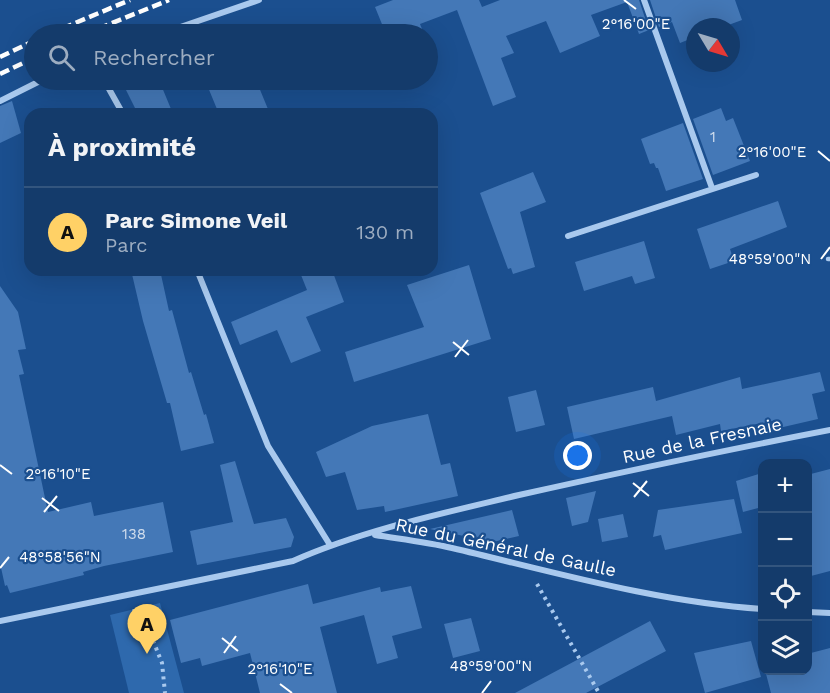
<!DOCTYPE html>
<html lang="fr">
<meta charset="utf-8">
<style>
body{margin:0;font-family:"Work Sans",sans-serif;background:#214673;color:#f1f3f6}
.controls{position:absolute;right:18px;bottom:18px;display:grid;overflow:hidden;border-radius:12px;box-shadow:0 6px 24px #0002}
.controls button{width:54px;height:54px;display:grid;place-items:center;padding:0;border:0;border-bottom:2px solid #33557e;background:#143b6b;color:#f1f3f6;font:30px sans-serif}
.compass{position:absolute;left:686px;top:18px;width:54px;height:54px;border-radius:50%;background:#143b6b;box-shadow:0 6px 24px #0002;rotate:128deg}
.you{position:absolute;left:578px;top:456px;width:21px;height:21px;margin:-15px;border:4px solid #fff;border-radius:50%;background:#1a73e8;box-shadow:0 0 0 9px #1a73e833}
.badge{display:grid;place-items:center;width:39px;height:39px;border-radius:50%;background:#ffd166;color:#111;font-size:20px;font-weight:700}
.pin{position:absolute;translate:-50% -50px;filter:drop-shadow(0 2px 3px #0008)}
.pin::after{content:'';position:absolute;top:32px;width:21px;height:18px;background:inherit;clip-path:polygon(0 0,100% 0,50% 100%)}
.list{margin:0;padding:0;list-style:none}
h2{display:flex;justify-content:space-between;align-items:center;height:78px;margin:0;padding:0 24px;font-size:26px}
h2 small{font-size:20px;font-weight:400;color:#9dadc1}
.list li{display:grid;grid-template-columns:39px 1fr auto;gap:18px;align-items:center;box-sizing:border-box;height:90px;padding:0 24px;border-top:2px solid #33557e}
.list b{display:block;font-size:22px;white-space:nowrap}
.list p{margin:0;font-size:20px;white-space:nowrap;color:#9dadc1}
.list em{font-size:20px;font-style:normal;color:#9dadc1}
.icon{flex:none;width:33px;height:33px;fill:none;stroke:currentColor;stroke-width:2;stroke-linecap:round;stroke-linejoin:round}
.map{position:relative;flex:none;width:830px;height:693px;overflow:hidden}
.search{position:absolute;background:#143b6b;box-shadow:0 6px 24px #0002;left:24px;top:24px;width:414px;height:66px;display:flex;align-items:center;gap:15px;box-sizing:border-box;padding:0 21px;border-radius:33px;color:#9dadc1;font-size:22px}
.panel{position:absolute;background:#143b6b;box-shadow:0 6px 24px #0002;left:24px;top:108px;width:414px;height:168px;border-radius:18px}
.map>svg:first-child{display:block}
.green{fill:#2e69ad}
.building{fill:#4478b7}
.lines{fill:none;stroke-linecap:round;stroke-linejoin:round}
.path{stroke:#a9c9ee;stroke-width:4;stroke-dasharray:3 4.5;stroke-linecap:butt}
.service{stroke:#a9c9ee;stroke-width:4.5}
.minor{stroke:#a9c9ee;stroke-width:6}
.rail{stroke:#fff;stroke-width:4.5;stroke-dasharray:10 4.5;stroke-linecap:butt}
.ticks{fill:none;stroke:#fff;stroke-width:2}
.labels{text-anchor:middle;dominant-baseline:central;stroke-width:4.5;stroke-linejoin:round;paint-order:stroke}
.number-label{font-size:15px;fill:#d0dded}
.street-label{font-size:18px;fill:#fff;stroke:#1b4f8f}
.ticks-label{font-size:15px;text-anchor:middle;fill:#fff;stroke:#1b4f8f;stroke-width:4.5;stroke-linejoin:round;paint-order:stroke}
</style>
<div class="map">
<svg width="830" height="693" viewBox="0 0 830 693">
<rect width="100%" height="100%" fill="#1b4f8f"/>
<!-- green -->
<path class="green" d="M160,603L184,693H129L110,615Z"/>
<!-- building -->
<path class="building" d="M393,0H479L482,7L500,0H639L649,30L639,34L627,2L591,15L600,36L560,53L546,21L506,36L514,53L501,58L516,97L493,106L457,10L420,24L424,34H386L375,7Z
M650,0H735L742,20L723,27H695V37L680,43L672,22L659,27Z
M121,80H159L171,109L159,114H138Z
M205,80H256L270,114H219Z
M12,101L21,133L0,143V106Z
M721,108L726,121L733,118L750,161L713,175L693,119Z
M683,123L703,179L666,191L658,168H656L654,163L650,164L641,139Z
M533,172L546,202L520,212L535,267L513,274L511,268L508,269L480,193Z
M778,201L787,227L730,249L734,261L710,269L697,229Z
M644,241L655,278L635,284L632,276L584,291L575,262Z
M469,265L491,339L354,382L345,352L424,327L407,285Z
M131,270H160L169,311L172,310L189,373L191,372L204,415L206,414L214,443L181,451L170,403H167L143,321Z
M299,270H332L344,302L306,317L321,351L291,363L277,330L240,345L231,322L307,290Z
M0,286L18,312L26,349L18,350L24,374L19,375L48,512L91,502L94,516L163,502L173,552L104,566L83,572L84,575L10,593L7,585L5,586L0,563Z
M820,372L825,391L812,394L818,419L779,428L777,420L721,431L720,424L676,435L672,416L574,439L567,407L653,387L656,401L740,377L742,389Z
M536,390L545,425L516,432L508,397Z
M428,414L441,465L450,463L458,496L385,512L384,506L357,510L345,472L326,477L316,452L372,426Z
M235,461L254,524L286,518L294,537L291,547L197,565L190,531L233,522L220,465Z
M830,469V571L811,576L807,560V475Z
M762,473V507L743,512L736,481Z
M596,491L588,522L572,526L566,498Z
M734,499L742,533L665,550L661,535L653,537L658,510Z
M512,510L519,536L493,542L430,529Z
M623,514L628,537L602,542L598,519Z
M308,584L313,604L380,587L381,592L411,586L422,628L392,636L398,658L377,664L364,615L320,627L337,693H260L250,653L202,666L200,658L181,663L170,620Z
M471,618L480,651L453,658L444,624Z
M650,621L666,651L586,693H515Z
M751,641L761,677L705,693L694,653Z
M830,648V693H771L765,670H807V654Z"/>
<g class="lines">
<!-- path -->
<path class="path" d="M537,584L599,693
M134,609L137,619L152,638L162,663L165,693"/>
<!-- service -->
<path class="service" d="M828,259H830"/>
<!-- minor -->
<path class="minor" d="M644,0L712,188
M160,34L259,0
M104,80L123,114
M0,101L42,80
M568,236L756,175
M197,270L268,446L330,545
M375,535C400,539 427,542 452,548C554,572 657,602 762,609
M808,612L830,613
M0,621L293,561C363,530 444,513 519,495C622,472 726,450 830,430"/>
<!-- rail -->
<path class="rail" d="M49,34L130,0
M85,34L169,0
M0,57L34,41
M0,74L34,58"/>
</g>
<!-- ticks -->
<path class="ticks" d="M624,0L636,9M818,151L830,161M821,259L830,247M453,342L469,355M455,357L468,340M0,465L12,474M633,483L649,496M634,497L647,481M42,498L59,511M44,512L57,496M0,568L9,557M222,638L238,651M224,653L236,636M280,684L292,693M482,693L491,681"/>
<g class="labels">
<!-- number labels -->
<g class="number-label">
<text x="713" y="137">1</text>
<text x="134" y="534">138</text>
</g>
<!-- street labels -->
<g class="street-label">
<text transform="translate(702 440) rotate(-12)">Rue de la Fresnaie</text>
<text transform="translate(506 547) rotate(12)">Rue du Général de Gaulle</text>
</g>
</g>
<g class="ticks-label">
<text x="636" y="29">2°16'00"E</text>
<text x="772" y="157">2°16'00"E</text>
<text x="770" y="264">48°59'00"N</text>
<text x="58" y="479">2°16'10"E</text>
<text x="60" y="562">48°58'56"N</text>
<text x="491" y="671">48°59'00"N</text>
<text x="280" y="674">2°16'10"E</text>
</g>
</svg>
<div class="controls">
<button>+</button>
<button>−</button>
<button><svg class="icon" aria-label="locate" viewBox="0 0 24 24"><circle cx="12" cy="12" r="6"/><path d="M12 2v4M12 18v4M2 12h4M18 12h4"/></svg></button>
<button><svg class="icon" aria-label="layers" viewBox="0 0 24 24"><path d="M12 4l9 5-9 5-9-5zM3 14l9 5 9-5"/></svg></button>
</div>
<svg class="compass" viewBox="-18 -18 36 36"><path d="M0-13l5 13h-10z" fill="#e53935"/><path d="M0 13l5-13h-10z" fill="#9dadc1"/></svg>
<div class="you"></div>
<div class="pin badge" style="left:147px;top:654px">A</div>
<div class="search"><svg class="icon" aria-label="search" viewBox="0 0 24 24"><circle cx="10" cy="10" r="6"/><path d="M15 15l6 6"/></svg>Rechercher</div>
<section class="panel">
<h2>À proximité<small></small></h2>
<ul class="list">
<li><span class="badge">A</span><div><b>Parc Simone Veil</b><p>Parc</p></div><em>130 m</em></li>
</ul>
</section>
</div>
